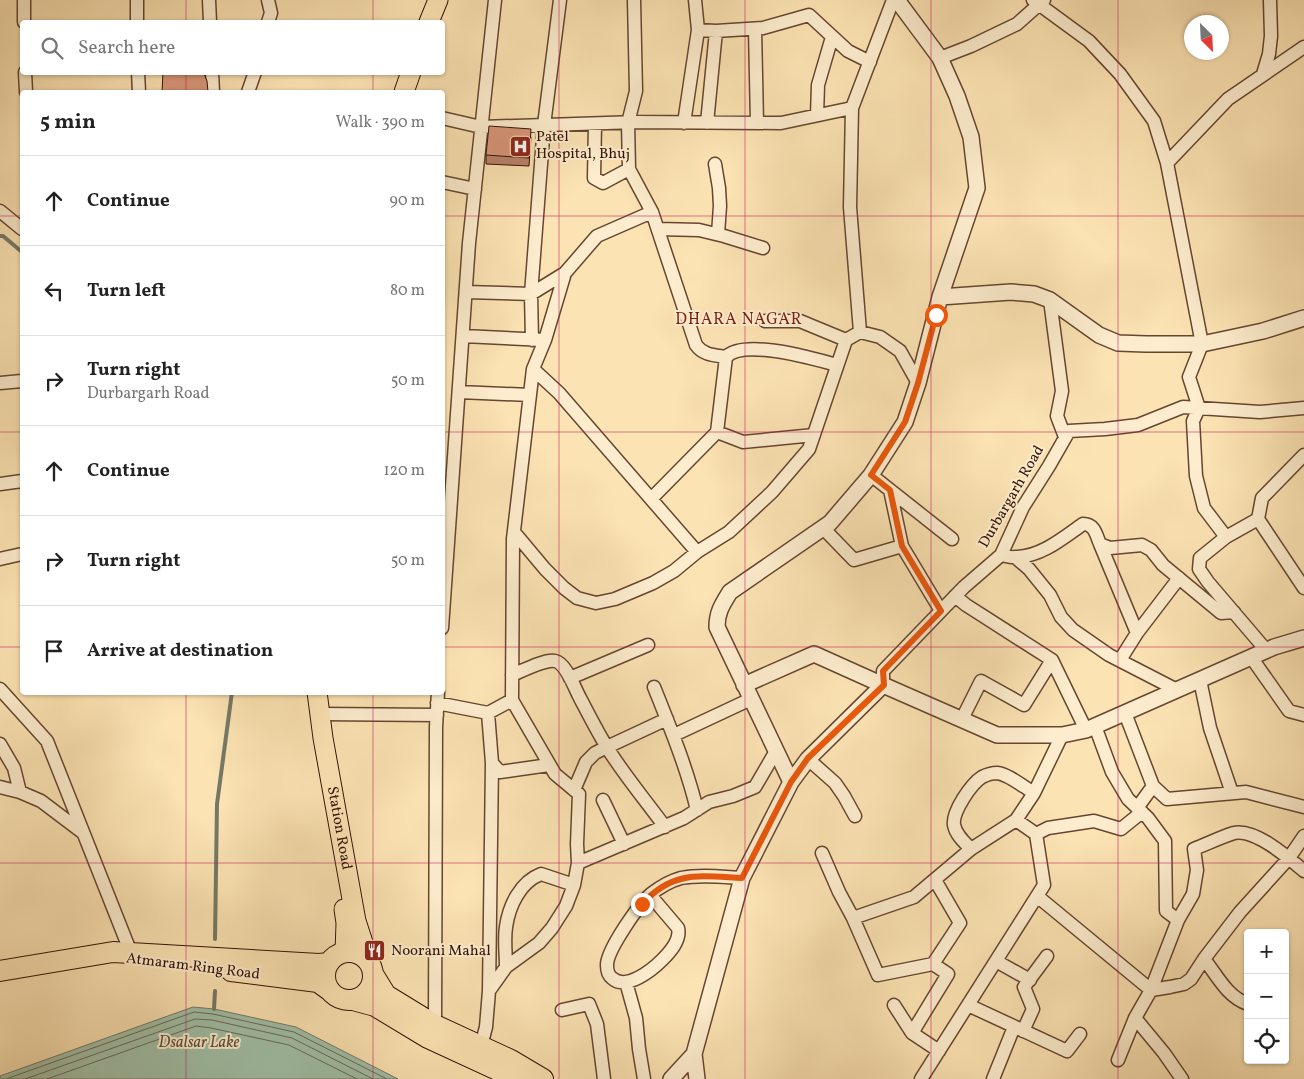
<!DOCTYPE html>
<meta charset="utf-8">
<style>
body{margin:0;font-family:Vollkorn,serif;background:#f2f2f2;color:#222}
.controls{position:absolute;right:15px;bottom:15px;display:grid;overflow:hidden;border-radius:5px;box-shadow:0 1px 4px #0004}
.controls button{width:45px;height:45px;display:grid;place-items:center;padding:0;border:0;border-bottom:1px solid #e0e0e0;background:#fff;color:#222;font:25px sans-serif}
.compass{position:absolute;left:1184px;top:15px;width:45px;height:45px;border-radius:50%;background:#fff;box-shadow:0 1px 4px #0004;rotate:156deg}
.stop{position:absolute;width:15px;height:15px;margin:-11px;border:4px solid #ea580c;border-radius:50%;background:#fff}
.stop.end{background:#ea580c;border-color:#fff;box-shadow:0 1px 5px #0008}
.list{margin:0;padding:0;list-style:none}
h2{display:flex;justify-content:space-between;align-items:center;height:65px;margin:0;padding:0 20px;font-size:21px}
h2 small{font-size:16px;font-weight:400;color:#767676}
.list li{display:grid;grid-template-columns:32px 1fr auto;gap:15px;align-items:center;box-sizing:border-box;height:90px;padding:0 20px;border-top:1px solid #e0e0e0}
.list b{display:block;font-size:19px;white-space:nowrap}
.list p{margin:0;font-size:16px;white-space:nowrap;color:#767676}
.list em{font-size:16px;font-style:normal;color:#767676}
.icon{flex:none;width:28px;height:28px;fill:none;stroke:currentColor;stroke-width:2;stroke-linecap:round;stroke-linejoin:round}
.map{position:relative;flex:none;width:1304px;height:1079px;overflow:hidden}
.search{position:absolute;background:#fff;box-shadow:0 1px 4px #0004;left:20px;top:20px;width:425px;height:55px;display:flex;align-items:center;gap:12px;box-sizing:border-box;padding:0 18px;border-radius:5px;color:#767676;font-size:19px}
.panel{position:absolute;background:#fff;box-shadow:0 1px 4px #0004;left:20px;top:90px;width:425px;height:605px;border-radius:5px}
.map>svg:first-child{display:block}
.water{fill:#a0bfa7;stroke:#747966}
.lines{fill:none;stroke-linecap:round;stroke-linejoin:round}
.shore{stroke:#6a6856;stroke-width:1}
.stream{stroke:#747966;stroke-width:4}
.minor-casing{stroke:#654630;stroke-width:15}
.tertiary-casing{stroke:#654630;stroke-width:18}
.primary-casing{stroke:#331104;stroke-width:21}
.trunk-casing{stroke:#331104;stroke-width:22}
.minor{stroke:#fdedce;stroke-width:12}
.tertiary{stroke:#fdedce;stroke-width:15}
.primary{stroke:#fce3b3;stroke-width:19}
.trunk{stroke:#fce3b3;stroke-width:20}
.wall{fill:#ba8169;stroke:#331104}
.building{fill:#d8967a;stroke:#331104}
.route{stroke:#ea580c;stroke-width:6}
.grid{fill:none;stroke:#c2185b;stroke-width:1;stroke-opacity:0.55}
.labels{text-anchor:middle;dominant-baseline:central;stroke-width:4;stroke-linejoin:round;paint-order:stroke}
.poi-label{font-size:15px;fill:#331104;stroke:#fdedce;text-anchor:start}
.street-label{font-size:15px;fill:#331104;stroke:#fdedce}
.neighbourhood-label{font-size:16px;letter-spacing:1px;fill:#7a1f14;stroke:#fdedce}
.water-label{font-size:16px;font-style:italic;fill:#594e3d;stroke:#fdedce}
</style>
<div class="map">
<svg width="1304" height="1079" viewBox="0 0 1304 1079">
<rect width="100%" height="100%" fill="#fce3b3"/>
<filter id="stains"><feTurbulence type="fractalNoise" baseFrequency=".004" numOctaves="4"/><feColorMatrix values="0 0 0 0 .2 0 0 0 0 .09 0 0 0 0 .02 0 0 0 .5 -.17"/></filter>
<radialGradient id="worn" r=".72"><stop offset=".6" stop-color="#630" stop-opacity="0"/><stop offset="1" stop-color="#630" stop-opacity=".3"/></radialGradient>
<!-- water -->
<path class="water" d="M193,1007L214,1009L296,1027L398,1079H0V1076Z"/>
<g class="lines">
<!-- shore -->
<path class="shore" d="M6,1079L194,1012L213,1014L294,1032L387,1079
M25,1079L195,1019L212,1020L292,1038L373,1079
M47,1079L196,1026L211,1028L289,1045L357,1079"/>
<!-- stream -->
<path class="stream" d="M0,236H3L22,252
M215,939L217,804L232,692
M214,1009L215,991"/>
<defs>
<path id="minor" d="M24,0V22
M137,0V22
M209,0L210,22
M695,0L698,30L716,31L763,28L809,15L848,51L870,62
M1033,0L1089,41L1120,74L1154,121L1167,163L1202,344L1189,377L1199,408L1193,421L1196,476L1204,508L1226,537
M268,22L271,13L268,0
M755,29L757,123
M940,58L971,46L1017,24L1044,0
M25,72L26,92
M138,72L139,92
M212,72L213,92
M1263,74L1269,54L1271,36L1270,0
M248,92L255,72
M817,115L818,85L832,37
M442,118L481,127L637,122L781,123L852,108
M684,123L698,30
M707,123L716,31
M595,124L594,178L603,183L629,169L652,212L696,345C703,355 714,355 726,357
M1167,163L1228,99L1304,47
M715,164L719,188L720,206L718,234
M629,169L628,123L636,91L634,0
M442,182L475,189
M0,211L22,229
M658,229L699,230L724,236L763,248
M466,292L531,294L565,273L597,236L652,212
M1050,300L1062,391L1057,416L1065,437
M765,321H800L846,340
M860,332L850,207L852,108L893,0
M463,336L545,340L565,273
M532,340L531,294L544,125L560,0
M533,369L559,393L697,552
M0,383L22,381
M459,392L530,395
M717,432L743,442L814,435
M1304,455L1262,498L1258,519L1304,588
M871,475L952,539
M0,484L22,481
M890,490L902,546
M651,499L717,432L726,357C744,338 814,359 837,365
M1258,519L1226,537L1200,558L1199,569L1208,582L1266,650
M823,528L854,560L902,546L941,611
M514,532L545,569L564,588L577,598L596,603L615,599L653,583L674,571L697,552L729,532L772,492L809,449L846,340L860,332L880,337L900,351L918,383
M1100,544L1137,633
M1001,555C1006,556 1012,558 1017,557C1042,556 1063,538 1083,524C1095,524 1096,535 1100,544L1110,548L1142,545L1151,550L1163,565L1221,613L1234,612
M1015,557L1029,569L1050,595L1061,617L1073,630L1109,655L1177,690
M0,559L22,554
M955,596L966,605L1052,660L1086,730
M442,628L469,243L495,0
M1251,657L1289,711L1304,715
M1120,660L1137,633L1179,578
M512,675C522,671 545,659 555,661C566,663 575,689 580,698C589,715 598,733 608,749C625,776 646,801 665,827
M570,678L648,645
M1200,680L1210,728L1232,793
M883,685V671L964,587L1001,555L1023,507L1049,466L1069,431L1105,429L1138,425L1183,407L1260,412L1304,408
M654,687C670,727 687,768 697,810
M0,689L47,741L131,953
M437,703L488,713L492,763L500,772L549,765
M488,713L512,700
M1125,713L1153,786L1167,799L1246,792L1304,807
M320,714L437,715
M962,719L981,681L1024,705L1052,660
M1095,726L1112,772L1128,799L1148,818L1165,841L1166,911L1178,920
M674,735L751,699
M0,744L14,768L20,792
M808,759L835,783L844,796L855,816
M0,787L20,792L41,801L82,832
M574,790L586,762L595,753L607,747L667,719
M603,800L624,844
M1137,808L1153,786
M1016,820L1034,793L1062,735
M971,849C964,842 956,835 954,825C952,812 971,784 982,777C986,775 993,773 997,773C1008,774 1024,787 1034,793
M822,853L839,892L853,918L914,897L971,849L1016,820L1036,834L1048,828L1094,821L1121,829L1142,812
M578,863L684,818L709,802L733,796L755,787L776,751
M650,895L678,928C681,940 670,952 662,960C652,970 626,991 612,978C608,975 607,970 607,965C607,950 639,904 651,894C660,887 670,881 681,878C701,874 723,877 742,878
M1037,896L1151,990L1170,987L1184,984L1191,979L1204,959L1240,912L1289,858L1304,836
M853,918L878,975L933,964L960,923L935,880
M1204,959C1217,975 1227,997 1248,1004
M996,961L1030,980
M506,967C506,954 504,940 506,927C509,906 520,882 541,874L574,885
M626,982L636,1018L639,1049L644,1079
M489,991L492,763
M894,1005L912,1033L939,1051
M968,1005L1067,1051L1080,1034
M562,1010L589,1004L597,1024L604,1079
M1135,1018L1164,1053L1182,1079
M435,1025L436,727L438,692
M1023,1031L1033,1009L1024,987L1047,956
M912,1033L948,974L933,964
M481,1046L486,1027L489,991L506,967L539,943L552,928L566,906L574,885L578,863L577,844L579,794L555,774L512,700L513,539L533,369L545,340
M1118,1060L1135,1018L1151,990L1178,920L1193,894L1197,870L1194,849C1207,844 1221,837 1234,833C1255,828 1289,858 1304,871
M921,1079L1044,885L1036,834
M993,1079L1014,1027"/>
<path id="tertiary" d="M940,297L1011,292L1034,294L1050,300L1099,335L1118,343L1146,344H1202L1263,331L1304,318
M744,685L814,654L883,685
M791,782L717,627C717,612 722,605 730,592L830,523L871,475L905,422L918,383L940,297L977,188L971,137L957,96L940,58L897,0
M671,1079L694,1054
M697,1079L694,1054L742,878L791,782L808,759L883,685L997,735H1062L1086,730L1274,647L1304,638"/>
<g id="primary">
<path d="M429,22L438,0"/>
<path d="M404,92L411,72"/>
<path id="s1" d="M317,692L323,738L356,921L369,961"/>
<path d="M344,909L346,923L345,952"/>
</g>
<path id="trunk" d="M325 976a24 24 0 1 1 48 0a24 24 0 1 1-48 0Z
M0,971L113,952L319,964L329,963
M231,971L318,982L329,990
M373,974L386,995L435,1025L511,1060L543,1079
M353,1000L375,1006L428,1038L504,1073L514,1079"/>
</defs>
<!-- minor casing -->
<use href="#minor" class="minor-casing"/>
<!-- tertiary casing -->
<use href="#tertiary" class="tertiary-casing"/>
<!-- primary casing -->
<use href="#primary" class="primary-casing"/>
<!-- trunk casing -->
<use href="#trunk" class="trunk-casing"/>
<!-- minor -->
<use href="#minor" class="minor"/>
<!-- tertiary -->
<use href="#tertiary" class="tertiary"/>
<!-- primary -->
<use href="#primary" class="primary"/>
<!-- trunk -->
<use href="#trunk" class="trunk"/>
</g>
<!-- wall -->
<path class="wall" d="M531,137L529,166L486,164V155Z"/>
<!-- building -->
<path class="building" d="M163,72H205V76L207,81L208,92H162Z
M489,126L531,129L529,158L486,155Z"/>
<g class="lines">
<!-- route -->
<path class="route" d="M642,904C673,870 700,876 742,878L791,782L808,758L884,685L883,671L941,611L902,546L890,490L871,475L905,422L918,383L936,315"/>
</g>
<!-- grid -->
<path class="grid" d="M186,0V22M373,0V22M559,0V1079M745,0V1079M931,0V1079M1118,0V1079M186,72V92M373,72V92M0,216H22M442,216H1304M0,432H22M442,432H1304M0,647H22M442,647H1304M186,692V1079M373,692V1079M0,863H1304"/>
<!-- icons -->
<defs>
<symbol id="hospital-square" viewBox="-11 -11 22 22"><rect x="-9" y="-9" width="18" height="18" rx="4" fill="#8f2418" stroke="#fdedce"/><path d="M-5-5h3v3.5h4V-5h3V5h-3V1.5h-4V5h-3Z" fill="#fff"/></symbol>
<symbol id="restaurant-square" viewBox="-11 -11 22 22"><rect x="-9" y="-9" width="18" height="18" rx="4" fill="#8f2418" stroke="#fdedce"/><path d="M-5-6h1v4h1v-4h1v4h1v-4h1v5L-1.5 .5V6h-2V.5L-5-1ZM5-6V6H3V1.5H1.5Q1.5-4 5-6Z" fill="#fff"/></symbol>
</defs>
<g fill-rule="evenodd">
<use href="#hospital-square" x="508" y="134" width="25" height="25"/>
<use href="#restaurant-square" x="362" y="938" width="25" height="25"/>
</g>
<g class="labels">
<!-- poi labels -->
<g class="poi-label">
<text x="536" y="137">Patel<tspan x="536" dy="17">Hospital, Bhuj</tspan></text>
<text x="391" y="951">Noorani Mahal</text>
</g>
<!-- street labels -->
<g class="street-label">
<text transform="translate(1012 497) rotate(-60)">Durbargarh Road</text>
<text stroke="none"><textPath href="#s1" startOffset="138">Station Road</textPath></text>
<text transform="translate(193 967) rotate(7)">Atmaram Ring Road</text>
</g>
<!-- neighbourhood labels -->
<g class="neighbourhood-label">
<text x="739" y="320">DHARA NAGAR</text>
</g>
<!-- water labels -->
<g class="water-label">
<text x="199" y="1043">Dsalsar Lake</text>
</g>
</g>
<rect width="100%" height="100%" filter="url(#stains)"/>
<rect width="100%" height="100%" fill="url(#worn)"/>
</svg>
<div class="controls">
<button>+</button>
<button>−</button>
<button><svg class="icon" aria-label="locate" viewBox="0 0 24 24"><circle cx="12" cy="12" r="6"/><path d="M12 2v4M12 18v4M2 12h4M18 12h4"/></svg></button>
</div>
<svg class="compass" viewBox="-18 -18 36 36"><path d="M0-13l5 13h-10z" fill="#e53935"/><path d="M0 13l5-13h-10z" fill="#767676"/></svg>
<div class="stop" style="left:936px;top:315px"></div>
<div class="stop end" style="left:642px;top:904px"></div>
<div class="search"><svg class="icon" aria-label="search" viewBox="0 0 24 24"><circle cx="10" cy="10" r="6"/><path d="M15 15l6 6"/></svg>Search here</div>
<section class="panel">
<h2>5 min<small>Walk · 390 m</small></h2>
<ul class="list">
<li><svg class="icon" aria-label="ahead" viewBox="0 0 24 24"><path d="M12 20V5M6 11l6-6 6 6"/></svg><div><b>Continue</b></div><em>90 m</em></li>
<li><svg class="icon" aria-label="left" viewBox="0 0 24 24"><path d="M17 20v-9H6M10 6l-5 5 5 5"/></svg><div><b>Turn left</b></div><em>80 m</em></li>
<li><svg class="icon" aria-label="right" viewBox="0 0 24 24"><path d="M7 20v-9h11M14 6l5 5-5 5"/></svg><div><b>Turn right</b><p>Durbargarh Road</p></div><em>50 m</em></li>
<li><svg class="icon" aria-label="ahead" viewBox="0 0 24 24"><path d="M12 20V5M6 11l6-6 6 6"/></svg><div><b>Continue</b></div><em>120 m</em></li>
<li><svg class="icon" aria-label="right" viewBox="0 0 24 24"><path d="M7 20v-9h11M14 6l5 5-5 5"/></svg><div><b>Turn right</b></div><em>50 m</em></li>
<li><svg class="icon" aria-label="arrive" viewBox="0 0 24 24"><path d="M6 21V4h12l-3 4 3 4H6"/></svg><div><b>Arrive at destination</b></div></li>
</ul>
</section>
</div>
